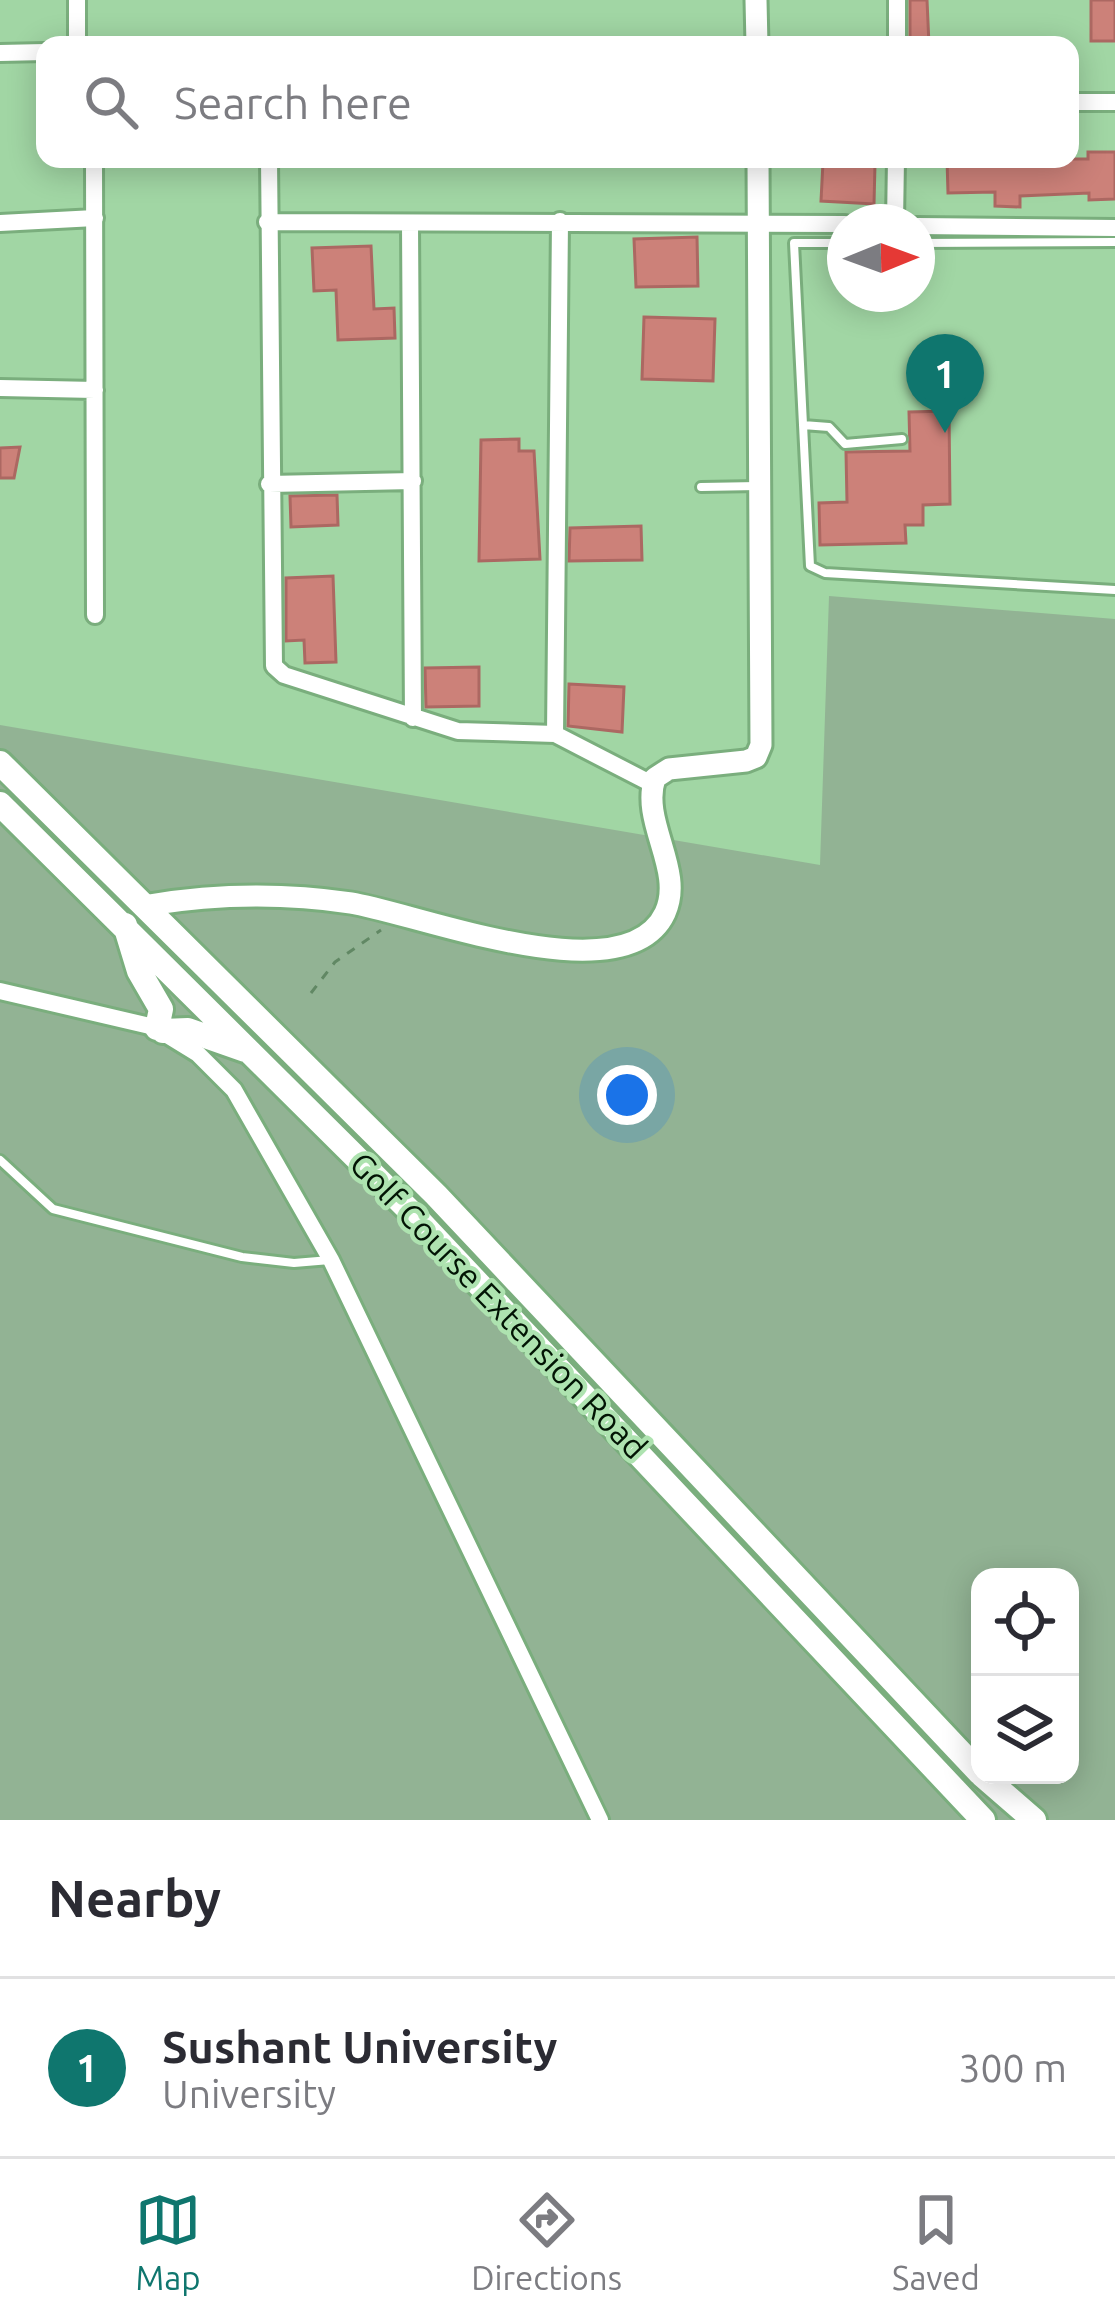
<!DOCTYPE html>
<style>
body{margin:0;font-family:Ubuntu,sans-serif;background:#f7f7f7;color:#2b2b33}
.controls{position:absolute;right:36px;bottom:36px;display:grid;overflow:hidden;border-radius:24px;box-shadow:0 6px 30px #0003}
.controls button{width:108px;height:108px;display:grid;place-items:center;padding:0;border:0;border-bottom:3px solid #e1e1e2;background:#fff;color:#2b2b33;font:60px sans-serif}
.compass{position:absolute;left:827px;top:204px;width:108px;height:108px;border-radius:50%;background:#fff;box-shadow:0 6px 30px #0003;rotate:89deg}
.you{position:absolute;left:627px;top:1095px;width:42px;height:42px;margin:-30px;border:9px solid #fff;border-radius:50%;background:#1a73e8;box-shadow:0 0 0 18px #1a73e833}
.badge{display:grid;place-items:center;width:78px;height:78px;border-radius:50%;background:#0f766e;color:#fff;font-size:39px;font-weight:700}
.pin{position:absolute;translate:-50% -99px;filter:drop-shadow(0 3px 6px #0008)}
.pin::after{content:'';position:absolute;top:63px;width:42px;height:36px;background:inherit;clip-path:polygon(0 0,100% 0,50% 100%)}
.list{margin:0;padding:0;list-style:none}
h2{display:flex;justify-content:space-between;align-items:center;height:156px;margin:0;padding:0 48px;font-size:51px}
h2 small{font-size:39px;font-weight:400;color:#7c7c81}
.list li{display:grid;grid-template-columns:78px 1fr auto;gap:36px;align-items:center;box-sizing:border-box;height:180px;padding:0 48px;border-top:3px solid #e1e1e2}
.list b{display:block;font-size:45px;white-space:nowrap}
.list p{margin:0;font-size:39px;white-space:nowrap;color:#7c7c81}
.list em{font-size:39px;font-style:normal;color:#7c7c81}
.icon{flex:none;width:66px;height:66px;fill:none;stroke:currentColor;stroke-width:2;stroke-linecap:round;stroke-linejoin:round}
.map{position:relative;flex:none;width:1115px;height:1820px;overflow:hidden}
.search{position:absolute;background:#fff;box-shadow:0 6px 30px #0003;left:36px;right:36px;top:36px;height:132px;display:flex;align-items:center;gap:30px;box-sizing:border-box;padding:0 42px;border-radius:24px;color:#7c7c81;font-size:45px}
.sheet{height:336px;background:#fff}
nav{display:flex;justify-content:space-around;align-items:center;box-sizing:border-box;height:168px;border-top:3px solid #e1e1e2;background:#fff;font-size:33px;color:#7c7c81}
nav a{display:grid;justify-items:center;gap:6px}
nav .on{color:#0f766e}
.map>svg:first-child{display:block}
.green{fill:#92b394;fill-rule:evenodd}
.building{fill:#cc8179;stroke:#ac6862;stroke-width:3}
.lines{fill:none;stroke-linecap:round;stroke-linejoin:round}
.service-casing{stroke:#7aae7d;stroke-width:14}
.minor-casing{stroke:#7aae7d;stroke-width:22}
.tertiary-casing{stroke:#7aae7d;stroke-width:27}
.secondary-casing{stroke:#7aae7d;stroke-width:30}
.path{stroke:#618864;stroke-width:3;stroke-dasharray:9 9;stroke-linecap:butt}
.service{stroke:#fff;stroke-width:8}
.minor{stroke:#fff;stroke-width:16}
.tertiary{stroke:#fff;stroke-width:21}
.secondary{stroke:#fff;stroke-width:24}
.labels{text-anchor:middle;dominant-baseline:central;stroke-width:9;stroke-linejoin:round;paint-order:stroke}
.street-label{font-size:33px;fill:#021404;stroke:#aee3b0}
</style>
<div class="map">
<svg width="1115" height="1820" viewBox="0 0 1115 1820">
<rect width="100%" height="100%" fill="#a1d6a4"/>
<!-- green -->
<path class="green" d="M829,596L1115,619V1820H0V725L820,865ZM980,1577H1070V1775H980Z"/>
<!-- building -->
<path class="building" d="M910,0H927L929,45H910Z
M1091,0H1115V41H1091Z
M1088,152H1115V199L1089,200V193L1020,196V207L995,206V192L948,193L947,159H1088Z
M823,162L875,164L874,204L821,201Z
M697,237L698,286L636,287L634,239Z
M371,246L374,309L394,308L395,338L338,340L336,290L314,291L312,248Z
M644,317L715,319L713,381L642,379Z
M949,411L950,504L923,505V525H905L906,543L820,545L819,503L847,502L846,452L910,451L909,412Z
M519,439V451H534L540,559L479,561L481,440Z
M20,447L14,478H0V448Z
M337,495L338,525L291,527L290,496Z
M641,526L642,560L569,561L570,528Z
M333,576L336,662L305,663L304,640L286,641V578Z
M479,667V706L426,707L425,668Z
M569,684L624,687L622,732L568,726Z"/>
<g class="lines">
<defs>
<path id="service" d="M845,243H794L810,566L825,573L1115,590
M917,243L1115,242
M803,425L829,427L845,444L902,439
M701,487L758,486
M0,1160L53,1209L242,1257L294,1263L330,1260"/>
<path id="minor" d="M77,0V45
M897,45V0
M0,53L45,52
M1070,102H1115
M94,159L95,615
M269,159L274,666L284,675L458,731L555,734L652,784
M267,222L845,224
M895,222L896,159
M0,223L95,218
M410,224L413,718
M917,226L1115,228
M0,388L95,390
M269,484L413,481
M555,734L560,221
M0,991L154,1027L198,1054L234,1090L331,1260L600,1820"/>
<path id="tertiary" d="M756,0L757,45
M149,905C216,894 284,893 351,903C419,914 626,997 665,913C685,870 640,822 655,778L669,769L746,761L756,757L761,745L758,159"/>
<path id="secondary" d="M0,763L436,1195L980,1773
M0,804L409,1210L983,1820
M125,925L139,971L161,1009L157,1028
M163,1031L188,1030L245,1050
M982,1775L1034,1820"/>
</defs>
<!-- service casing -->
<use href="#service" class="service-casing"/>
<!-- minor casing -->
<use href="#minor" class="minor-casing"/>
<!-- tertiary casing -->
<use href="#tertiary" class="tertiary-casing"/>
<!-- secondary casing -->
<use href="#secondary" class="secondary-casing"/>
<!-- path -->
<path class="path" d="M311,993L335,962L381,930"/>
<!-- service -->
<use href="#service" class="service"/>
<!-- minor -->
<use href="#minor" class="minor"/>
<!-- tertiary -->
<use href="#tertiary" class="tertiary"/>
<!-- secondary -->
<use href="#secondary" class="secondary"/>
</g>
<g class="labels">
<!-- street labels -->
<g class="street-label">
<text transform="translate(499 1305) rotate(46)">Golf Course Extension Road</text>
</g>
</g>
</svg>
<div class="controls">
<button><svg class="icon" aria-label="locate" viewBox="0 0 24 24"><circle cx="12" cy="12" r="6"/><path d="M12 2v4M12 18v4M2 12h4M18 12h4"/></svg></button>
<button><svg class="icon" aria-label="layers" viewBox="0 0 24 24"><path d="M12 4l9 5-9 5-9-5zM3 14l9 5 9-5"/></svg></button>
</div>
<svg class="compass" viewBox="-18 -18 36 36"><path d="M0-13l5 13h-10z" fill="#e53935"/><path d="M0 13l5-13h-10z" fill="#7c7c81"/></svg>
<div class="you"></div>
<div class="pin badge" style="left:945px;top:433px">1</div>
<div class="search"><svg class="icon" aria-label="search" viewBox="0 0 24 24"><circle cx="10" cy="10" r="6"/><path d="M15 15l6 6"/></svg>Search here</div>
</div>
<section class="sheet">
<h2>Nearby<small></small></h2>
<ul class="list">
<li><span class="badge">1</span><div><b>Sushant University</b><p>University</p></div><em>300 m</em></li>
</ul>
</section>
<nav>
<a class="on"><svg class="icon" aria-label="map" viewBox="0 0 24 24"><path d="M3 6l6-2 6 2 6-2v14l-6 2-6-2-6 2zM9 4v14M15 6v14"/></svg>Map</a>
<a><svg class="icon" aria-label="directions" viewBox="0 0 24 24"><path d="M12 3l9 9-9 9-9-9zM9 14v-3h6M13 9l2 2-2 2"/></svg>Directions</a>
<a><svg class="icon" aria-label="saved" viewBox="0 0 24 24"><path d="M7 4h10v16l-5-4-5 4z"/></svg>Saved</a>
</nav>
